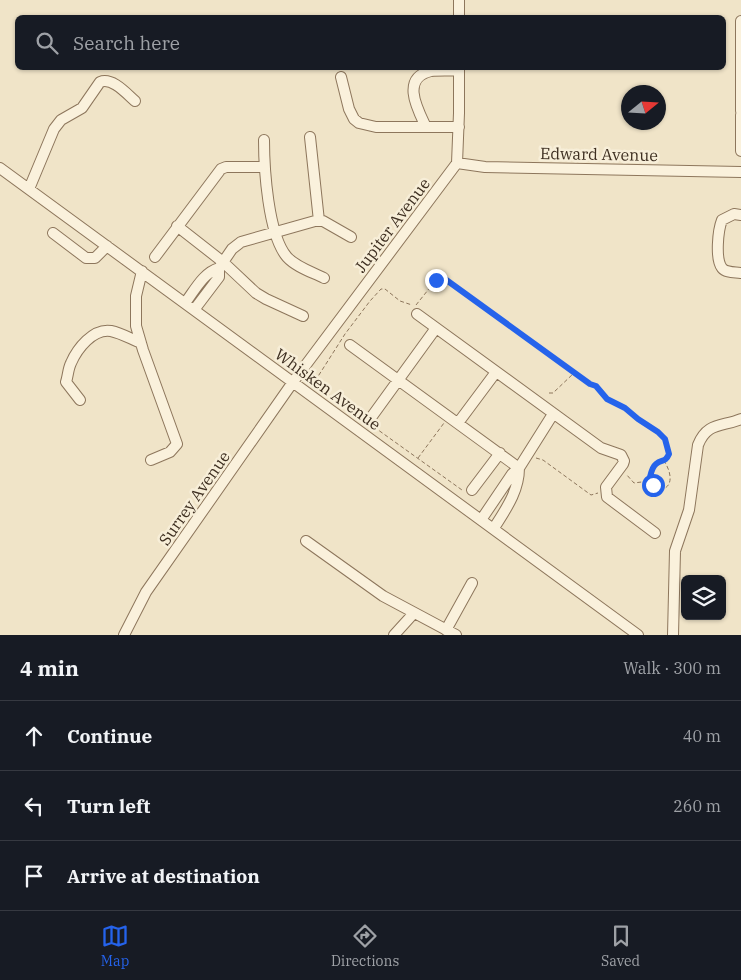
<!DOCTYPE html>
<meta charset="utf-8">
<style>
body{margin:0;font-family:"IBM Plex Serif",serif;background:#20242c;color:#f1f3f6}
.controls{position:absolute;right:15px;bottom:15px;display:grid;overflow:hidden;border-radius:8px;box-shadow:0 1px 4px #0004}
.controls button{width:45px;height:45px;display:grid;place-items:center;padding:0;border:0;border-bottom:1px solid #363941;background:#171b24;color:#f1f3f6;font:25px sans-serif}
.compass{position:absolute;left:621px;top:85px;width:45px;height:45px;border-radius:50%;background:#171b24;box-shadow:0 1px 4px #0004;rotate:72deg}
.stop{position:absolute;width:15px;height:15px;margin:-11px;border:4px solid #2563eb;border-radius:50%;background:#fff}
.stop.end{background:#2563eb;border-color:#fff;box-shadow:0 1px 5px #0008}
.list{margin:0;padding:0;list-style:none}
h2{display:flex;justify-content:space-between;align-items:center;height:65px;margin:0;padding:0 20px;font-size:21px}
h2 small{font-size:16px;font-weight:400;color:#9ea1a6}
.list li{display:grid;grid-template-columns:32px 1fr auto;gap:15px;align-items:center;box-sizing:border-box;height:70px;padding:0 20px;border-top:1px solid #363941}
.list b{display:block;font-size:19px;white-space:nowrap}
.list em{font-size:16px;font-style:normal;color:#9ea1a6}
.icon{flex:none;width:28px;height:28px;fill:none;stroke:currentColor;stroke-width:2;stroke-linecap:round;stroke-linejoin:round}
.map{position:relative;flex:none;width:741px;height:635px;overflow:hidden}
.search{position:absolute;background:#171b24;box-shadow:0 1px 4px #0004;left:15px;right:15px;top:15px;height:55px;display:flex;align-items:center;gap:12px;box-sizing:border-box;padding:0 18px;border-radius:8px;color:#9ea1a6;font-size:19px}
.sheet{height:275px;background:#171b24}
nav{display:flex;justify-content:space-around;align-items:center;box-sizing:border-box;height:70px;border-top:1px solid #363941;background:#171b24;font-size:14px;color:#9ea1a6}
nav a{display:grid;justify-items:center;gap:2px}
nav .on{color:#2563eb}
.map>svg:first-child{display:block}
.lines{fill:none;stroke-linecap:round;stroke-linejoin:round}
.minor-casing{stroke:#8d765c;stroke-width:12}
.path{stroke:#8d765c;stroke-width:1;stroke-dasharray:4 2.5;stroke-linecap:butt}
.minor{stroke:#faf1dc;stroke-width:10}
.route{stroke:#2563eb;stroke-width:6}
.labels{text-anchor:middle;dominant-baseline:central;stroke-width:5;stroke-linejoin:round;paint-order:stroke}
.street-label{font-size:16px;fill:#3d2e20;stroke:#f7eed8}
</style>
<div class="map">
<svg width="741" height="635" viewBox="0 0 741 635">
<rect width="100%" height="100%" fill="#f0e4c8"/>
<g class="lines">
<defs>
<path id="minor" d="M459,0V18
M741,21V111
M341,77L349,109L354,119L359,123L376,127H459
M426,127C418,110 400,78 431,71C440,70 450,71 459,70
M310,137L319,221
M264,140C264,168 268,235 287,257C296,267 312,272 324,278
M741,151V115
M457,163L485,167L741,172
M0,168L638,635
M29,189L54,129L61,120L82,108L100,82C112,77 126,93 135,101
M741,215L734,214L722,220C718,230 715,259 722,268C726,273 735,272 741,273
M177,226L223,262L256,293L266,299L303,316
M53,233L86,258H95L107,246
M155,257L221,169L226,167H264
M142,271L136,296V326L143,350L177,444L170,452L151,460
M185,303C195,290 203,273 219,268
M194,310L219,277V268L232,249L241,242L315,221H323L351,237
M417,314L601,448L621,455L624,461L623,464L606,487L607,497L655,533
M350,345L519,468
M80,400L66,382C68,376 68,369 71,363C77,349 93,328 111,331C121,333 131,339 141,343
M370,419L436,328
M458,423L496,372
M472,490L500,453
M481,520L512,474L519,468L553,414
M494,528C506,509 519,491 519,468
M306,541L383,596L456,635
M446,630L472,583
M124,635L146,592L293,382L457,163L459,113V68
M394,635L414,613
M673,635L675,551L689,510L698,445C707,422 722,427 741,419"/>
</defs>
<!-- minor casing -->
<use href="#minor" class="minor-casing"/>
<!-- path -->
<path class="path" d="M416,305L436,280L445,279L589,384C598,387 600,394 607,399C612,402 619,404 624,408C630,411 634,416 640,420C654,429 671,437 669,457L664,461C671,471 675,488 659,490L649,481L634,483L626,474
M549,393H553L574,373
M360,419L317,385V378L345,334L370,301L381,289H385L400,301L412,305
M374,427L462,490
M418,458L444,423
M536,458L543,460L591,495L598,493
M649,481L654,466L663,462"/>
<!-- minor -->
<use href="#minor" class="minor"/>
</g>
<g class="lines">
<!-- route -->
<path class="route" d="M436,280L445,279L590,384L596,386L607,399L625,408L638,419L658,432L665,439L669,454C665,463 662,459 656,464C651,468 651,475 649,481L653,485"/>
</g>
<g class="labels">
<!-- street labels -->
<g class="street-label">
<text transform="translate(599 154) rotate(1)">Edward Avenue</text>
<text transform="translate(392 225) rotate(-53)">Jupiter Avenue</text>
<text transform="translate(328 389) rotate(36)">Whisken Avenue</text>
<text transform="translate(194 498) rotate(-55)">Surrey Avenue</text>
</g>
</g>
</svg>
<div class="controls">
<button><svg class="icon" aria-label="layers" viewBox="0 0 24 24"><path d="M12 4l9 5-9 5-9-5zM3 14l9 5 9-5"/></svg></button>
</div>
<svg class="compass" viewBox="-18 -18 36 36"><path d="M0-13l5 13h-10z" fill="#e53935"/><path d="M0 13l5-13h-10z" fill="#9ea1a6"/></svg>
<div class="stop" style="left:653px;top:485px"></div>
<div class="stop end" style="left:436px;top:280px"></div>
<div class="search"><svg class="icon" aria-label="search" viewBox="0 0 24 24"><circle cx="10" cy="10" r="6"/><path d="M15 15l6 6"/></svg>Search here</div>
</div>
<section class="sheet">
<h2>4 min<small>Walk · 300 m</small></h2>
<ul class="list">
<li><svg class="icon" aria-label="ahead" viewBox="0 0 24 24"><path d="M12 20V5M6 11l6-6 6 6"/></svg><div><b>Continue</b></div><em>40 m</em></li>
<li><svg class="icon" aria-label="left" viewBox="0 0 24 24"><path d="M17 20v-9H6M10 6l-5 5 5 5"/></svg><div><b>Turn left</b></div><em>260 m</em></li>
<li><svg class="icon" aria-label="arrive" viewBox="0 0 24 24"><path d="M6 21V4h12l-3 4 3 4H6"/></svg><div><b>Arrive at destination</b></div></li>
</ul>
</section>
<nav>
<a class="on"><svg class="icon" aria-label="map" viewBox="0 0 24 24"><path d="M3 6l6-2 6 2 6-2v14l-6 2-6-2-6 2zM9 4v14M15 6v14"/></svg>Map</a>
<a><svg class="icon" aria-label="directions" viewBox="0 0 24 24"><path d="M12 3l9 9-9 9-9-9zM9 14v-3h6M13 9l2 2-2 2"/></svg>Directions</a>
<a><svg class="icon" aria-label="saved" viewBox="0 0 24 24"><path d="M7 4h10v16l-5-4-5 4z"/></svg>Saved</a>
</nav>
